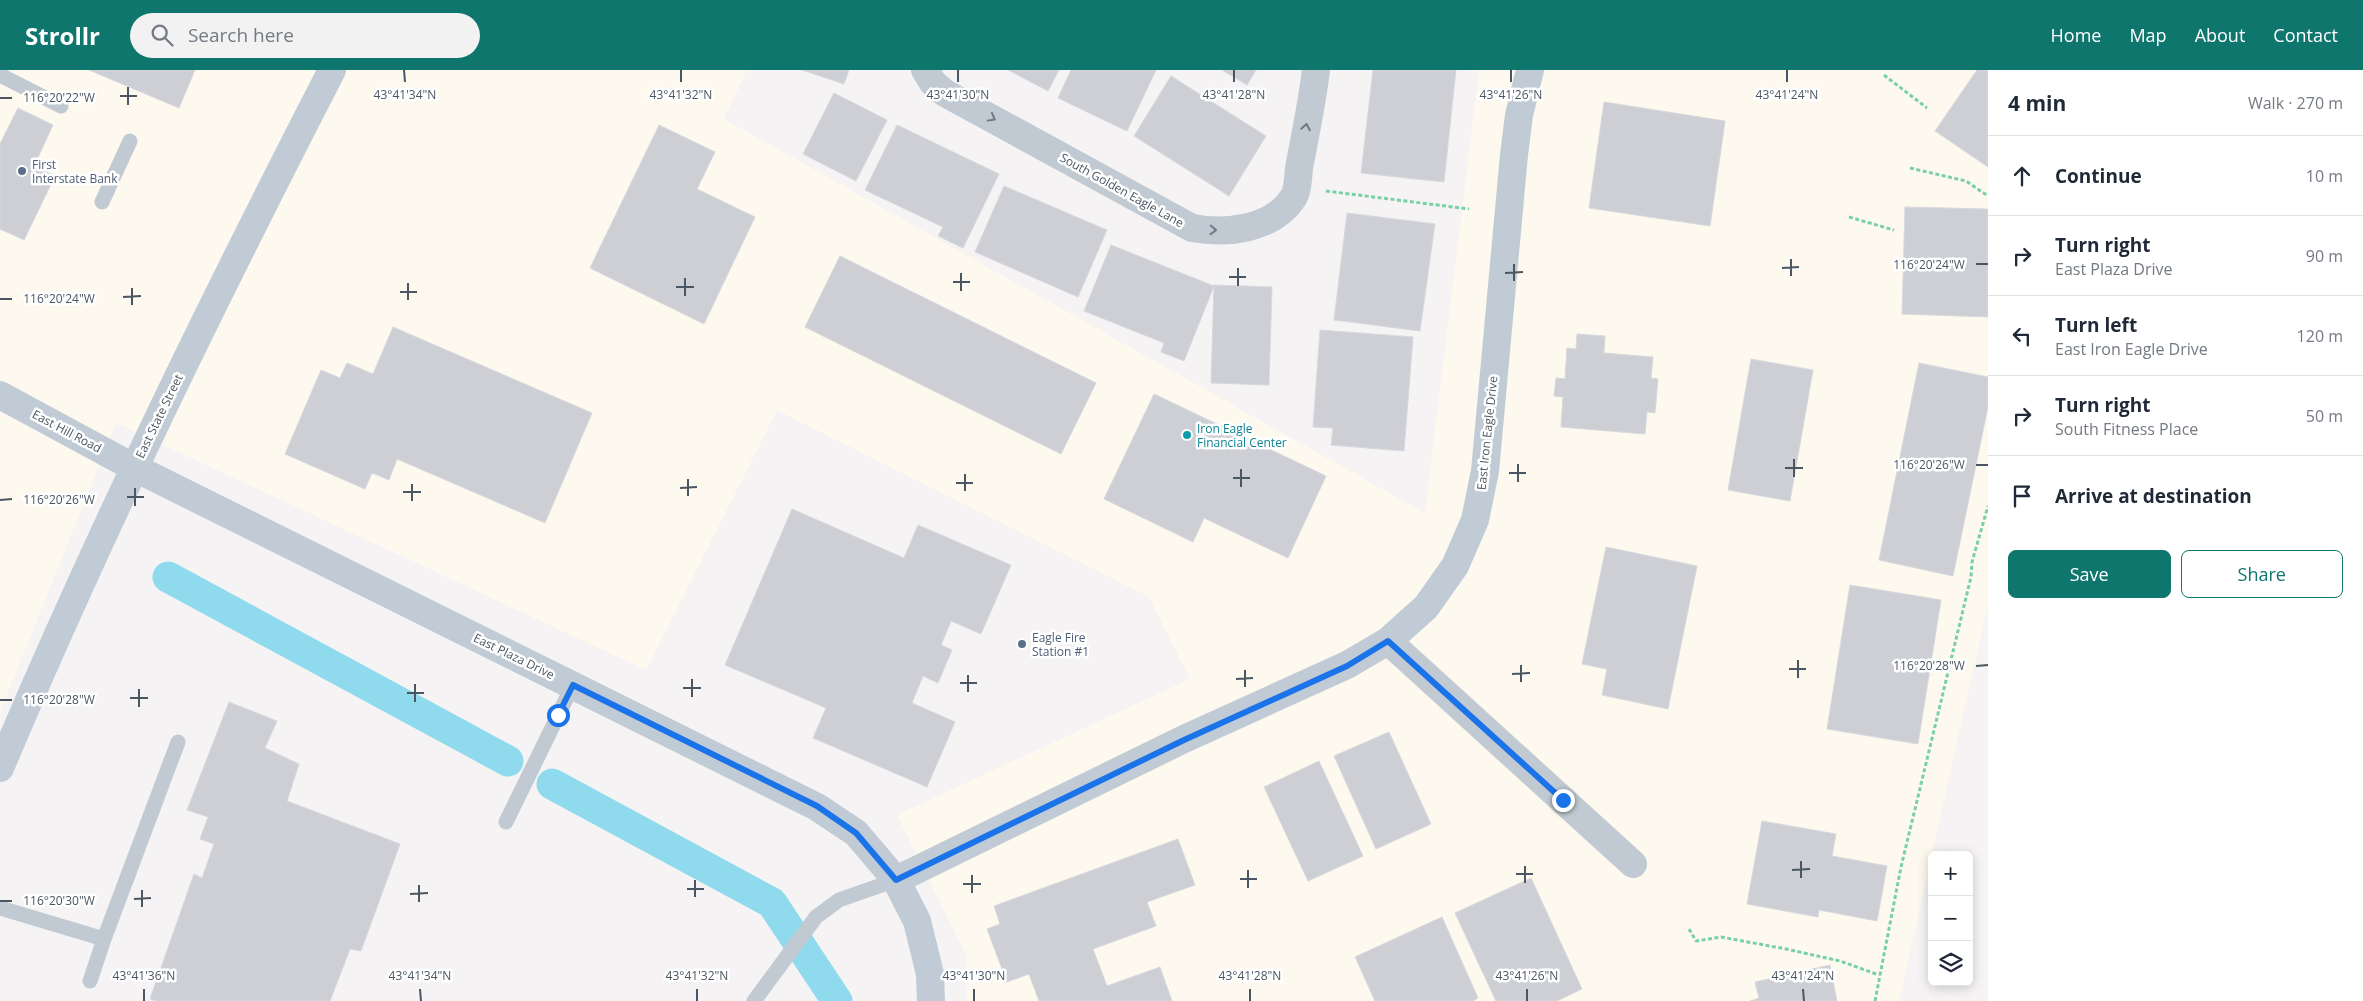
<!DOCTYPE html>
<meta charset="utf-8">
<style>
body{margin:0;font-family:"Open Sans",sans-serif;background:#f2f2f3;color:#1f2937}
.controls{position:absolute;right:15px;bottom:15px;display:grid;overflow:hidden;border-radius:8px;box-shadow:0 2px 12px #0003}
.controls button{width:45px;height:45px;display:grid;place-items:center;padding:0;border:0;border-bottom:1px solid #e0e1e3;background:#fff;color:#1f2937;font:25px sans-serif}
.stop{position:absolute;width:15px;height:15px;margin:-11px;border:4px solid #1a73e8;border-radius:50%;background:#fff}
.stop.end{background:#1a73e8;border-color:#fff;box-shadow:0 1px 5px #0008}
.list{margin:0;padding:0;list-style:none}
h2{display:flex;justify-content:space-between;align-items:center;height:65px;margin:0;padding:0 20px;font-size:21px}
h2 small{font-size:16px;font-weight:400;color:#747a83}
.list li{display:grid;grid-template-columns:32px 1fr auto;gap:15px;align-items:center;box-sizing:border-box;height:80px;padding:0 20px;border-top:1px solid #e0e1e3}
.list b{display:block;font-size:19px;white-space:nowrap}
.list p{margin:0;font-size:16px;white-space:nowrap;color:#747a83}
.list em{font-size:16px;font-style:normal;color:#747a83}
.actions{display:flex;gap:10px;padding:15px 20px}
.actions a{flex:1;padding:11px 0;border:1px solid #0f766e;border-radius:8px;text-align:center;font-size:18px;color:#0f766e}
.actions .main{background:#0f766e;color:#fff}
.icon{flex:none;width:28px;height:28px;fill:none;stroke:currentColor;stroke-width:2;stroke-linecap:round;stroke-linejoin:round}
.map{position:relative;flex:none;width:1988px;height:931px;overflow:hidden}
header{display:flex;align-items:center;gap:30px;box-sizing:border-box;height:70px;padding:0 25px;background:#0f766e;color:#fff}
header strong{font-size:24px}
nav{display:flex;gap:28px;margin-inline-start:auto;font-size:18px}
.search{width:350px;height:45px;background:#f2f2f3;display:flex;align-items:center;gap:12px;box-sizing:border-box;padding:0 18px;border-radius:28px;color:#747a83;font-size:19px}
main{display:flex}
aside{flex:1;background:#fff}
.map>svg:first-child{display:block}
.commercial{fill:#fdf9ef}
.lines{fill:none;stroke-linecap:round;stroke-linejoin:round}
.canal{stroke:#90daee;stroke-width:31}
.building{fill:#cdcfd5;stroke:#d7d9de}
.path{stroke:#7ad0a6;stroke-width:3;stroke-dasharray:4 2.5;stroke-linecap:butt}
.lane{stroke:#c1cad2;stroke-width:15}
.street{stroke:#c1cad2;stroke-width:28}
.secondary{stroke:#c1cbd6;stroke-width:28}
.oneway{stroke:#6e7983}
.route{stroke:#1a73e8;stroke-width:6}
.ticks{fill:none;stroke:#4a5661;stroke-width:2}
.service-dot{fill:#5c6f8a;stroke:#fff;stroke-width:2}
.culture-dot{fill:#0f9aa8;stroke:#fff;stroke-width:2}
.labels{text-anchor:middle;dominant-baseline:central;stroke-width:5;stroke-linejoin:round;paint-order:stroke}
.service-label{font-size:12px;fill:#4e5e75;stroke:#fff;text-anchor:start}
.street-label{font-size:12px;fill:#4a5661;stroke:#fff}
.culture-label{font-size:12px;fill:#0d838f;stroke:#fff;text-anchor:start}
.ticks-label{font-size:12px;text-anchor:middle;fill:#4a5661;stroke:#fff;stroke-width:5;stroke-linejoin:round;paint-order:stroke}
</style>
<header>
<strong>Strollr</strong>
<div class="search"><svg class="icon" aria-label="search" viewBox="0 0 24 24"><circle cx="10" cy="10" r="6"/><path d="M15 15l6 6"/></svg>Search here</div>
<nav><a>Home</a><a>Map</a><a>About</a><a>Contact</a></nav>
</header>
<main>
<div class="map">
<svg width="1988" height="931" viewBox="0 0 1988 931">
<rect width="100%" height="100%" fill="#f5f3f3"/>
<!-- commercial -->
<path class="commercial" d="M0,0H747L724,49L1425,443L1479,0H1988V534L1899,931H967L966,885L897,745L1190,609L1149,527L777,340L646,600L116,353L0,642Z"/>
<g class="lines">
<!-- canal -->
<path class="canal" d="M168,507L508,691
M552,714L772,833L837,931"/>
</g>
<!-- building -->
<path class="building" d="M89,0H195L179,38Z
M802,0H849L844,14Z
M1008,0H1059L1048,21Z
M1071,0H1156L1127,61L1058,28Z
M1222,0H1256L1247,15Z
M1373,0H1456L1444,112L1361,103Z
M1977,0H1988V97L1935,61Z
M1171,6L1266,66L1229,126L1134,66Z
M834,23L887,50L856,111L803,84Z
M1604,32L1725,51L1710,156L1589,138Z
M18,38L53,55L34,96L55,106L24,170L0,159V74Z
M659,55L715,82L697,119L755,147L704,254L590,198Z
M897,55L999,104L963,178L938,166L943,157L865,120Z
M1004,116L1107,160L1078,227L975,182Z
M1905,137L1988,139V247L1902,244Z
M1347,143L1435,154L1420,261L1334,250Z
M1111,175L1214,216L1184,291L1161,282L1164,273L1084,241Z
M840,186L1096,313L1061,384L805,257Z
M1214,215L1272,217L1269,315L1211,313Z
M393,257L592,343L545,453L397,389L389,410L372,403L365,419L285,384L321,300L340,308L347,293L373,304Z
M1320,260L1413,267L1404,381L1331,375L1333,358L1313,357Z
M1577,264L1605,266L1604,283L1653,287L1651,308L1658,309L1655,343L1647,342L1645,364L1561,357L1563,327L1554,326L1556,308L1565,309L1567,278L1576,279Z
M1751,289L1813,300L1790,431L1728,420Z
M1919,293L1988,307V337L1953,506L1879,490Z
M1154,324L1326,406L1288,488L1204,448L1193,472L1104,429Z
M792,439L904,488L918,455L1011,495L981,564L951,551L941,575L952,580L938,613L923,606L912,633L955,652L927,717L813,668L826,638L725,595Z
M1606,477L1697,496L1668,639L1602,625L1607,599L1582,594Z
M1850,515L1941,530L1918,674L1827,659Z
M229,632L277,651L265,678L299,694L287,731L400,774L361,881L350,879L330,931H156L150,929L194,804L202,808L214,774L200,769L208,747L187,740Z
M1389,662L1431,754L1376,779L1334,686Z
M1319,691L1363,786L1308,811L1264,717Z
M1762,751L1836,764L1832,786L1887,796L1877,851L1819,840L1818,847L1747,834Z
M1178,769L1195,815L1147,832L1156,856L1093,879L1107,916L1160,897L1172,931H1039L1029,904L1007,912L987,859L1000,854L994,836Z
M1531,808L1582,919L1557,931H1496L1455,843Z
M1442,847L1478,928L1473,931H1375L1355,887Z
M1830,895L1837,931H1750L1759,928L1755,912Z"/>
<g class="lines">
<!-- path -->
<path class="path" d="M1884,5L1927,38
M1910,98L1966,111L1988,126
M1326,121L1469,139
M1849,147L1894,160
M1689,859L1696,871L1721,867L1786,879L1840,891L1879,905
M1875,931L1901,797L1971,507L1972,492L1988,436"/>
<!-- lane -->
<path class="lane" d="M0,5L61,36
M102,132L130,71
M506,752L573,615
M0,838L104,869L178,672
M90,911L104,869
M754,931L816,847L839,830L896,810"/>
<!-- street -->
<path class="street" d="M925,0L933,13L945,23L1192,158C1226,164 1272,160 1293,128C1298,121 1298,107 1299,98C1305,66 1312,33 1316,0
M1388,571L1633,794"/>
<!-- secondary -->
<path class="secondary" d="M0,325L133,397L817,737L856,763L896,810L917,851L930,904L931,931
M0,698C100,461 214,229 332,0
M896,810L1184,669L1347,595L1388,571L1426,537L1455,496L1475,450L1485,401L1514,85L1519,45L1530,0"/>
</g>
<!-- one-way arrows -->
<defs><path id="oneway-chevron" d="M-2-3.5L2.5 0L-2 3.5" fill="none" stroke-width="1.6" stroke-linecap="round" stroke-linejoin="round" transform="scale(1.25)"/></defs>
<g class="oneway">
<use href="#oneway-chevron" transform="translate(992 48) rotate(29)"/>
<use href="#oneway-chevron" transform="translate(1306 57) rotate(-80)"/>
<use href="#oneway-chevron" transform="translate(1213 160) rotate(2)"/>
</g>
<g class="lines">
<!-- route -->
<path class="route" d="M558,645L573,615L817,736L856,763L896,810L1184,670L1347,596L1388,571L1563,730"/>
</g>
<!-- ticks -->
<path class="ticks" d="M404,0L405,12M681,0V12M958,0V12M1234,0V12M1511,0V12M1787,0V12M128,17V35M120,26H137M0,28H12M1791,189V206M1514,194V211M1976,194H1988M1238,198V216M1782,198L1799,197M961,203V221M1505,203L1523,202M1229,207H1246M685,208V226M953,212H970M408,213V230M676,217H694M132,218V235M400,222H417M123,227L141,226M0,229H12M1794,389V407M1518,394V412M1976,395H1988M1785,398H1803M1241,399V417M1509,403H1526M965,404V421M1233,408H1250M688,409V426M956,413H973M412,414V431M135,418V436M680,418L697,417M403,422H421M127,427H144M0,430L12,429M1798,590V608M1521,595V612M1976,596L1988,595M1789,599H1806M1245,600V617M1512,604L1530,603M968,605V622M692,609V627M1236,609L1253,608M960,613H977M415,614V632M683,618H701M139,619V637M407,623H424M130,628H148M0,630H12M1801,791V808M1525,796V813M1248,800V818M1792,800L1810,799M1516,804H1533M972,805V823M1240,809H1257M695,810V827M963,814H981M419,815V832M687,819H704M142,820V837M410,824L428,823M134,829L151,828M0,831H12M144,919V931M420,919L421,931M697,919V931M974,919V931M1250,919V931M1527,919V931M1803,919L1804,931"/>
<!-- markers -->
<g class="service-dot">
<circle cx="22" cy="101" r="5"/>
<circle cx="1022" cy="574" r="5"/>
</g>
<circle class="culture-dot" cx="1187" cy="365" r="5"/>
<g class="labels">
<!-- service labels -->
<g class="service-label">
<text x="32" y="94">First<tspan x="32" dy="14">Interstate Bank</tspan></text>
<text x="1032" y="567">Eagle Fire<tspan x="1032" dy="14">Station #1</tspan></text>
</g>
<!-- street labels -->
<g class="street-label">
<text transform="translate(1122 120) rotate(29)">South Golden Eagle Lane</text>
<text transform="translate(159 346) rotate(-64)">East State Street</text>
<text transform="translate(67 361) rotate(28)">East Hill Road</text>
<text transform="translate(1487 363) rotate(-84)">East Iron Eagle Drive</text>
<text transform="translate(514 586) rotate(26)">East Plaza Drive</text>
</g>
<!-- culture labels -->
<g class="culture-label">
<text x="1197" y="358">Iron Eagle<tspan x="1197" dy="14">Financial Center</tspan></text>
</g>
</g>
<g class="ticks-label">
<text x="405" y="29">43°41'34"N</text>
<text x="681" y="29">43°41'32"N</text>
<text x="958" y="29">43°41'30"N</text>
<text x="1234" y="29">43°41'28"N</text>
<text x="1511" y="29">43°41'26"N</text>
<text x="1787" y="29">43°41'24"N</text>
<text x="59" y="32">116°20'22"W</text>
<text x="1929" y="199">116°20'24"W</text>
<text x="59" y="233">116°20'24"W</text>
<text x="1929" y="399">116°20'26"W</text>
<text x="59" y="434">116°20'26"W</text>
<text x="1929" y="600">116°20'28"W</text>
<text x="59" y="634">116°20'28"W</text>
<text x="59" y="835">116°20'30"W</text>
<text x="144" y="910">43°41'36"N</text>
<text x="420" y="910">43°41'34"N</text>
<text x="697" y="910">43°41'32"N</text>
<text x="974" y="910">43°41'30"N</text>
<text x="1250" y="910">43°41'28"N</text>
<text x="1527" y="910">43°41'26"N</text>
<text x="1803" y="910">43°41'24"N</text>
</g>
</svg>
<div class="controls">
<button>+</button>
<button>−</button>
<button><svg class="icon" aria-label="layers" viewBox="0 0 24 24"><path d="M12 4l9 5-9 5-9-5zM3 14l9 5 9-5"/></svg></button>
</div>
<div class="stop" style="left:558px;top:645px"></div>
<div class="stop end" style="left:1563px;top:730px"></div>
</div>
<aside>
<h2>4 min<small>Walk · 270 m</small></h2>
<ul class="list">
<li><svg class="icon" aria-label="ahead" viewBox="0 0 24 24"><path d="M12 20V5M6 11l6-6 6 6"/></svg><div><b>Continue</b></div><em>10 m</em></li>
<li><svg class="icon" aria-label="right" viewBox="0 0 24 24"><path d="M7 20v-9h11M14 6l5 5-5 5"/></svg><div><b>Turn right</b><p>East Plaza Drive</p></div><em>90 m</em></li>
<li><svg class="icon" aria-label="left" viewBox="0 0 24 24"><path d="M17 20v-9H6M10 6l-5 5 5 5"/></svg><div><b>Turn left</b><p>East Iron Eagle Drive</p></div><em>120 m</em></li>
<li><svg class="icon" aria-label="right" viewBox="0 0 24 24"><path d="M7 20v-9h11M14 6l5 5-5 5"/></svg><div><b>Turn right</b><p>South Fitness Place</p></div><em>50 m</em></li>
<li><svg class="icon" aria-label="arrive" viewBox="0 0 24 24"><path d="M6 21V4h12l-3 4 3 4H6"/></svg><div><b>Arrive at destination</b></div></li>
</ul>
<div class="actions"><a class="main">Save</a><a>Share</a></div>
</aside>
</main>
